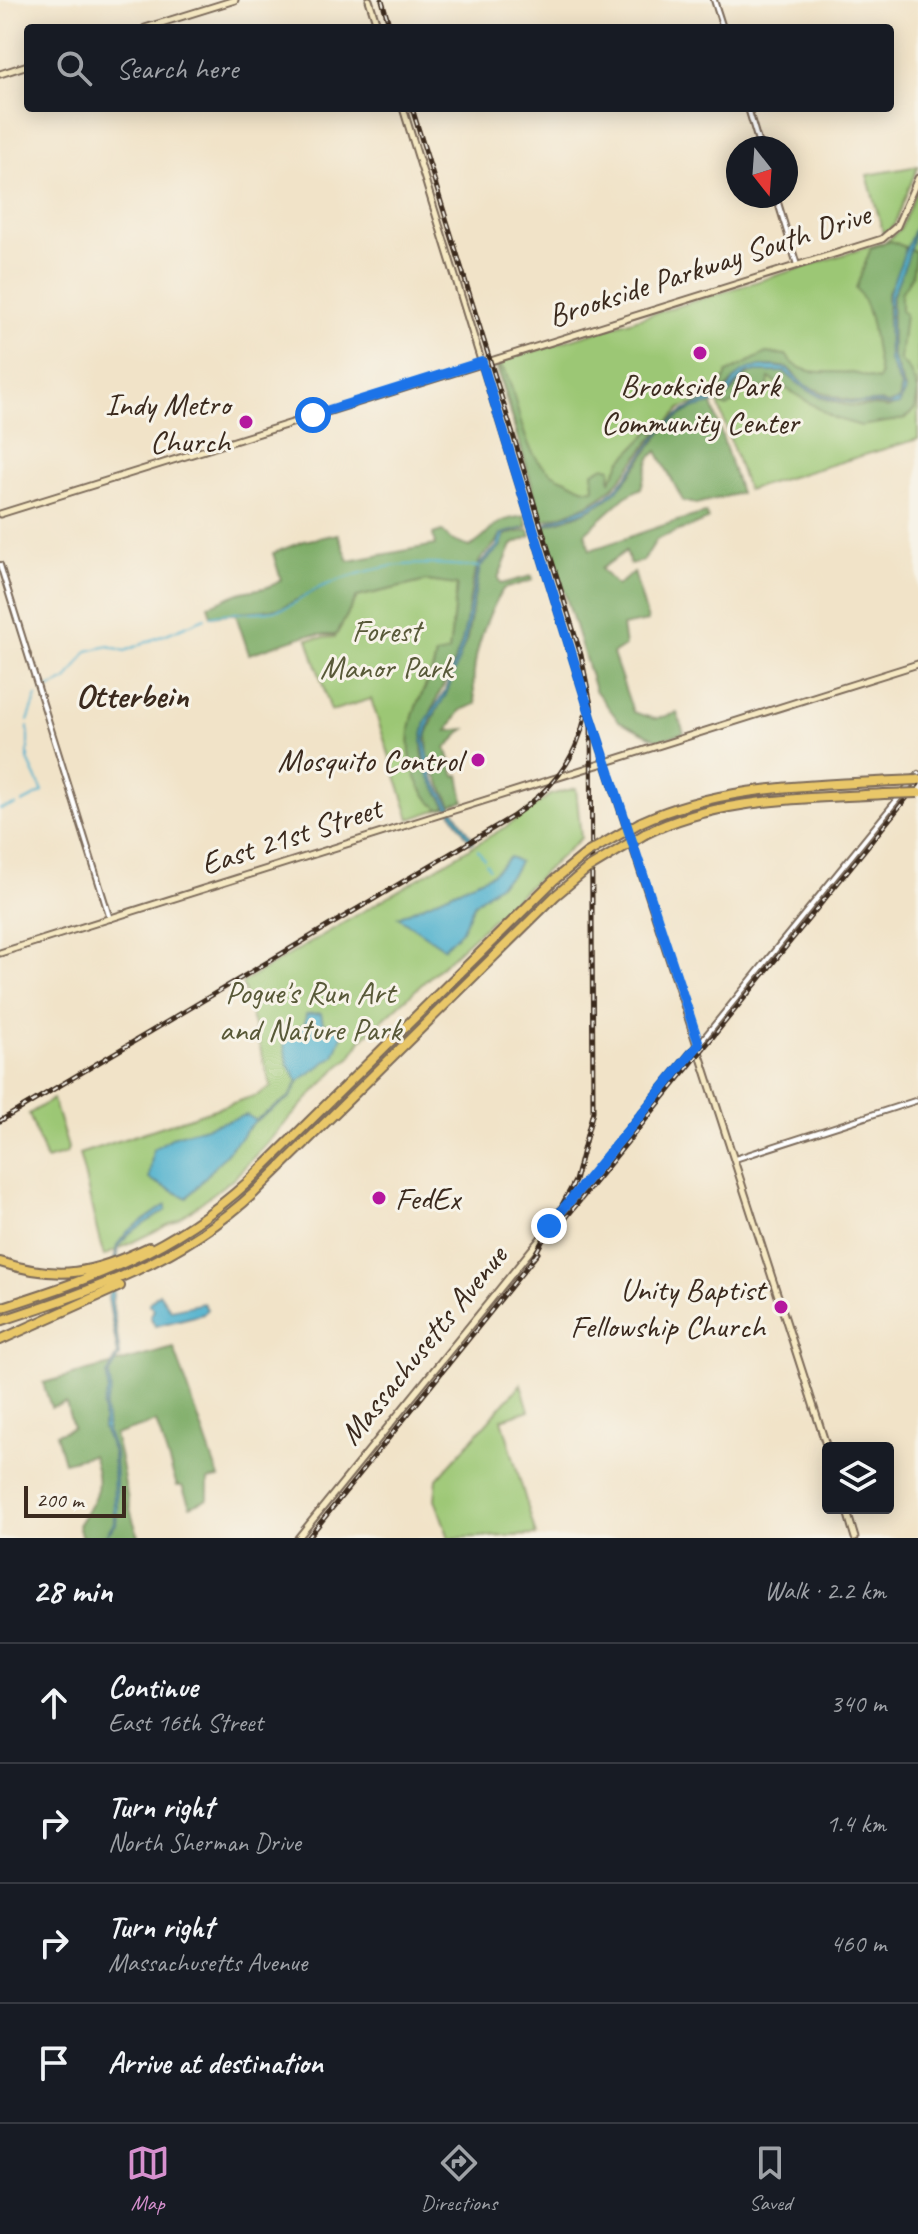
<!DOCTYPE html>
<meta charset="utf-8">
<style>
body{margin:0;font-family:Caveat,sans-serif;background:#242831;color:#f1f3f6}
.controls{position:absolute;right:24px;bottom:24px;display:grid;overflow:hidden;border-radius:8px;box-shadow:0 4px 20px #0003}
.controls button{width:72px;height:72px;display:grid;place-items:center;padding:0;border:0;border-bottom:2px solid #363941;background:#171b24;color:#f1f3f6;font:40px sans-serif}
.compass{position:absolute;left:726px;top:136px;width:72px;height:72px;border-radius:50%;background:#171b24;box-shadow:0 4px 20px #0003;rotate:163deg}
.scale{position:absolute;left:24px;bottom:20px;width:102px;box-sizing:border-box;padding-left:8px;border:4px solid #3b2a1e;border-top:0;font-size:22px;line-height:28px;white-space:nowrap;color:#3b2a1e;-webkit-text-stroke:6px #f7f3e8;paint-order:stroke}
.stop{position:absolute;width:24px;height:24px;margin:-18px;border:6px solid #1a73e8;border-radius:50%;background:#fff}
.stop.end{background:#1a73e8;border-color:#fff;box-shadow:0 2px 8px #0008}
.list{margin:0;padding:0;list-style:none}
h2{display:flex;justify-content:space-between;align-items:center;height:104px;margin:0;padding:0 32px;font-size:34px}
h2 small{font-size:26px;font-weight:400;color:#9ea1a6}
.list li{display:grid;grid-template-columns:52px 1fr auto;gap:24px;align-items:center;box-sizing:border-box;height:120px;padding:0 32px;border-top:2px solid #363941}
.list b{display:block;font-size:30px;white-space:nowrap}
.list p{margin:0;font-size:26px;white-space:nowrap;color:#9ea1a6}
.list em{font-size:26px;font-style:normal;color:#9ea1a6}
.icon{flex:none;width:44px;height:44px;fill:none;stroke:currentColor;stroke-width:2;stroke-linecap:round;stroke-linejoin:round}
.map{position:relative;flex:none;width:918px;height:1538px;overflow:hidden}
.search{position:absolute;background:#171b24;box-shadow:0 4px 20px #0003;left:24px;right:24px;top:24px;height:88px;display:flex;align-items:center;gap:20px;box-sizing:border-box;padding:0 28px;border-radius:8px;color:#9ea1a6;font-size:30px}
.sheet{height:584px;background:#171b24}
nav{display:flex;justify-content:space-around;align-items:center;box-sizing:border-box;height:112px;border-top:2px solid #363941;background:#171b24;font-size:22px;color:#9ea1a6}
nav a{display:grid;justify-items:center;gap:4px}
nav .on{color:#d690ce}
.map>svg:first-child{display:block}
.green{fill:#9cc774;stroke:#6c7849;stroke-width:2}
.forest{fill:#7dac66;stroke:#5c6b42;stroke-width:2}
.water{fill:#4eb0cd;stroke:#446d76;stroke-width:2}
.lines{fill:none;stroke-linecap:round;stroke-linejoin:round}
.stream{stroke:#4eb0cd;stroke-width:2}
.tertiary-casing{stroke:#7b6b5a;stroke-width:8}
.secondary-casing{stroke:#7b6b5a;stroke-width:9}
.motorway-casing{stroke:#7b6b5a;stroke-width:12}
.tertiary{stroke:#fff;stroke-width:4}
.secondary{stroke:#f6e9c3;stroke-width:5}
.motorway{stroke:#e9c769;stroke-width:8}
.rail-casing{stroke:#3b2a1e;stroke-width:5}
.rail{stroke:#f7f3e8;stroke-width:2;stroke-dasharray:6;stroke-linecap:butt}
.motorway-bridge-casing{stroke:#7b6b5a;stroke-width:12;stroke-linecap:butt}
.motorway-bridge{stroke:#e9c769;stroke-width:8}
.route{stroke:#1a73e8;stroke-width:10}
.poi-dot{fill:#b5179e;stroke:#f7f3e8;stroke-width:3}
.labels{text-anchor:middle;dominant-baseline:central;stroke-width:6;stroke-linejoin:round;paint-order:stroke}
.street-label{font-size:32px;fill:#3b2a1e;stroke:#f7f3e8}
.poi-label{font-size:32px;fill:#3b2a1e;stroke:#f7f3e8;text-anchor:end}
.park-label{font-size:32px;fill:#585938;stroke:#f7f3e8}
.neighbourhood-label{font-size:34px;font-weight:bold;fill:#3b2a1e;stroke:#f7f3e8}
</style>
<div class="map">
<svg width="918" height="1538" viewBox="0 0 918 1538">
<rect width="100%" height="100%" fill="#f7f3e8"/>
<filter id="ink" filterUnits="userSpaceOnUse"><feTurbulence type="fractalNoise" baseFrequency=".0125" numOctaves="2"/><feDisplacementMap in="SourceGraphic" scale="16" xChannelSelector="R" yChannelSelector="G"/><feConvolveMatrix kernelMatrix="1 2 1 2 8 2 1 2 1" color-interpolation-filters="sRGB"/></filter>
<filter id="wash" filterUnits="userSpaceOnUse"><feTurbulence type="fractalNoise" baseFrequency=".006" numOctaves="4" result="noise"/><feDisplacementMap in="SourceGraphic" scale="32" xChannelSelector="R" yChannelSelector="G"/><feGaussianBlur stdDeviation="1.8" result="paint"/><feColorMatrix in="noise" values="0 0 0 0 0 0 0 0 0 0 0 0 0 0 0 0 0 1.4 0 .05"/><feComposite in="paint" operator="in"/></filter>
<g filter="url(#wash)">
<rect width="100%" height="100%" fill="#f1e3c8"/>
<!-- green -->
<path class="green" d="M918,166L894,225L884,235L867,175Z
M918,187V439L747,490L716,397L681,408L602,496L581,509L542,521L495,363L887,241L901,228Z
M427,581L457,585L449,653L436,655C433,675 423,689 416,707C403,742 410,785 440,809L410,819L371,699L331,711L308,639L335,637L357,597Z
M576,788L581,838L361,1040L351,1057L336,1069L235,1177L178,1220L104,1256C93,1221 89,1189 79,1154L257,1095L271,1087L242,983L507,826L550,795Z
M53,1099L68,1148L66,1154L46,1160L29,1114Z
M521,1384L529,1410L502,1419L536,1535L449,1538L435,1499L437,1479Z"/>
<!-- forest -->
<path class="forest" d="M891,241L905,247V258L887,294L889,360L901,388L899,400L888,404L881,401L860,403L836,397L804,385L788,368L776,366H760L740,374L718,397L727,373L766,353L786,355C802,379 827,370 852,373C861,374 869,378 878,380L880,375C873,345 875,313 856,288L871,248Z
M910,249L916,252L912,276L901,293V311L905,314L900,360L910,371L918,393L915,409L905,419L861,426L834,418L769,378L768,387L742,392L738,400L727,407L722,405L721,401C749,379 741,364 785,372C803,390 828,404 855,406C867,407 876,403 887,408L899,405L906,391L892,355V298Z
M497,362C524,385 511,460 564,479C576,483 581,491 594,489L593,472L604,466L611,468L610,482L621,461L651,430L657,433C642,449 631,468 616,484C596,505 569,513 542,521Z
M712,404L740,493L696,504L683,501L657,451L650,458L641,488L625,497L585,533L590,550C629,538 665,523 706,513L708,520L657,539L643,561L630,564L626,551L601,569L617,586L634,572L648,621L622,626L625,646L613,654L633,712L655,719L677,713L684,733L658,740L619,721L595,690L544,526C567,519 588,513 607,499C645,470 658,410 712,404Z
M525,516L528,527L501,534C495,548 485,551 479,562C469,582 469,618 462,641C454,670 422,720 422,744C422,769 435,787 447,807L439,809C409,785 403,741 416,707C424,689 433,675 436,655L449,652L457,585L427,581L357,597L336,635H307L249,654L235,612L282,609L327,584L281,608L211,616L208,605C220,602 228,597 239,593C254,588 267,591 281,580L273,553L304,541L338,534L349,561L435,545L433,534L442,531L451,540L469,547C496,534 484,521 525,516Z
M529,530L531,536L512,545L498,578L501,584L532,576L533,580L503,589C484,620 467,668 476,704L461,710L447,731L465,729L446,748L455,776L459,775L464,801L452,805L428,762L427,734L467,639L480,567L500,547L505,535Z
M174,1348L219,1478L208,1480V1499L190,1506L182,1486H177L156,1422L114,1435C125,1470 125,1505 140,1538H82L78,1525C96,1496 104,1489 92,1455L64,1462L56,1434L73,1428L66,1403L51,1407L43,1383Z"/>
<!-- water -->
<path class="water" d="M918,219L907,260L891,298V355L905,391L899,405C888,408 885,404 876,404C836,403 814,400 785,372H749C737,378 734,391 724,398C710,408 692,404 674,420C653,438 640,460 624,482C605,508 574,515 544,525C552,517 591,509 608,495C636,472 649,436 681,413C693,404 707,403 720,396C730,391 732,380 740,374C752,364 773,366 788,369C803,389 830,400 856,403C868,404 877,399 888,405L900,400L902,388L889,360L888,295Z
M525,528L505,534L500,547L480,567L465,642L446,695L430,721L425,740L433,778L474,841L471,843L429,777L422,741L426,721L444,693L462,642L478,566L497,546L501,534Z
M510,857L519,862L512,874L475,903L462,930L444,948L398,917L492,874Z
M321,1013L323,1023L344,1031L334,1056L299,1081L290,1098L254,1122L187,1198L149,1179L153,1149L175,1136L247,1115L255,1120L290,1097L298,1081L288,1065L283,1040L305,1023L306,1014Z
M166,1205V1210L130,1233L119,1246L112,1302L120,1356L109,1375L111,1390L105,1408L107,1432L115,1453L117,1511L116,1524L104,1538L114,1522L113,1453L103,1429V1407L108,1390L107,1375L118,1355L108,1298L117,1245L128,1231Z
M159,1293L171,1310L203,1303L207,1309L203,1314L155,1326L150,1316L154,1310L149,1303Z"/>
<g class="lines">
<!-- stream -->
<path class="stream" d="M211,616C234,610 261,615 284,608C298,603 308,592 321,587C385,561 412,562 479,567
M42,691L67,680L87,651L109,646L125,651L205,618
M28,721L37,696
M22,803L43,792L28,760V727
M0,809L16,805
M478,850L484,859
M486,863L489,868"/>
</g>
</g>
<g filter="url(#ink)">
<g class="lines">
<defs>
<path id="tertiary" d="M714,0L723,28
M748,108L760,148
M776,196L797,265
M0,565L110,919
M699,1044L918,774
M735,1159L918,1100"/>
<path id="secondary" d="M369,0L378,28
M145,28L235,0
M0,74L28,65
M403,108L591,717L828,1451
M0,514L882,239L897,226L918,178
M0,953L918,664
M846,1508L855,1538
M298,1538L698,1044"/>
<path id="motorway" d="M641,822C722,785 808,786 895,781
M645,834C720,797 803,799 884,794
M0,1262C60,1281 92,1274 149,1247
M0,1308C96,1277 172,1251 248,1182L554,880L587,853
M0,1321C94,1290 181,1261 255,1192L555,896L587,869
M0,1340L120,1286"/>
</defs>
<!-- tertiary casing -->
<use href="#tertiary" class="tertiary-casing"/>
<!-- secondary casing -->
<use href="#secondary" class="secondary-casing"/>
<!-- motorway casing -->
<use href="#motorway" class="motorway-casing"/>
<!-- tertiary -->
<use href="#tertiary" class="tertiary"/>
<!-- secondary -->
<use href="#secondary" class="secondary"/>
<!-- motorway -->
<use href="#motorway" class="motorway"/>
<defs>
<path id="rail" d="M382,0L390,28
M412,108L581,655L591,705L593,1111L575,1181L532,1260
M0,1121L512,817C550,791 576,762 585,716
M565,1219L918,784
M308,1538L538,1253"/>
</defs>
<!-- rail casing -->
<use href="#rail" class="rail-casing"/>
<!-- rail -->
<use href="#rail" class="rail"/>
<defs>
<path id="motorway-bridge" d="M895,781L918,780
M884,794L918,793
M587,853L641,822
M587,869L645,834"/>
</defs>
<!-- motorway-bridge casing -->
<use href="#motorway-bridge" class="motorway-bridge-casing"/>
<!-- motorway-bridge -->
<use href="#motorway-bridge" class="motorway-bridge"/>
</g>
</g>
<g class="lines" filter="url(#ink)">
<!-- route -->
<path class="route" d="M313,415L482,362L591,717L699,1044L549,1226"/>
</g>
<!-- markers -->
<g class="poi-dot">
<circle cx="700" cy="353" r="8"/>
<circle cx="246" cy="422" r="8"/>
<circle cx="478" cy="760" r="8"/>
<circle cx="379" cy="1198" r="8"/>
<circle cx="781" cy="1307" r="8"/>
</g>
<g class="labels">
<!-- street labels -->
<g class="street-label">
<text transform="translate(709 265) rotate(-18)">Brookside Parkway South Drive</text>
<text transform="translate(291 836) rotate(-18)">East 21st Street</text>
<text transform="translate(423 1345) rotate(-51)">Massachusetts Avenue</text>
</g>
<!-- poi labels -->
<g class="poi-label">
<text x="700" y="385" text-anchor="middle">Brookside Park<tspan x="700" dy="37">Community Center</tspan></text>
<text x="230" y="404">Indy Metro<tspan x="230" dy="37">Church</tspan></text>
<text x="462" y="760">Mosquito Control</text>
<text x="395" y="1198" text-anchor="start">FedEx</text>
<text x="765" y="1289">Unity Baptist<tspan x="765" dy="37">Fellowship Church</tspan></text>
</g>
<!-- park labels -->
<g class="park-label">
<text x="386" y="630">Forest<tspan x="386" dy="37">Manor Park</tspan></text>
<text x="310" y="992">Pogue's Run Art<tspan x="310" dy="37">and Nature Park</tspan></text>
</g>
<!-- neighbourhood labels -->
<g class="neighbourhood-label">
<text x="132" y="695">Otterbein</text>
</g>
</g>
</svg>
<div class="controls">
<button><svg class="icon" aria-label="layers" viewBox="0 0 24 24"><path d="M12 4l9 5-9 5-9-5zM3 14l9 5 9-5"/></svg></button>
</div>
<svg class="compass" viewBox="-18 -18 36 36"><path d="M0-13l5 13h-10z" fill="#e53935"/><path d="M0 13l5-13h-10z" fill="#9ea1a6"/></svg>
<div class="scale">200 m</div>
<div class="stop" style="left:313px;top:415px"></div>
<div class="stop end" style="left:549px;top:1226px"></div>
<div class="search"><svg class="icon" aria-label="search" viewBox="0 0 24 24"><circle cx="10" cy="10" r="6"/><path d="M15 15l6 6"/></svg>Search here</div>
</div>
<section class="sheet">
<h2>28 min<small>Walk · 2.2 km</small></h2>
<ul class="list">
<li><svg class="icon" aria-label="ahead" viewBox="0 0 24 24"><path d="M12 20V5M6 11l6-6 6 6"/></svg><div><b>Continue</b><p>East 16th Street</p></div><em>340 m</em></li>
<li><svg class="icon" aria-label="right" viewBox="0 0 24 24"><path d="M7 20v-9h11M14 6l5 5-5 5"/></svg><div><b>Turn right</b><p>North Sherman Drive</p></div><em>1.4 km</em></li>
<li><svg class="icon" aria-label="right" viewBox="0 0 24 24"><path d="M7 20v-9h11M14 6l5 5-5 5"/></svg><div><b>Turn right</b><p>Massachusetts Avenue</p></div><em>460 m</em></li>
<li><svg class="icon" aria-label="arrive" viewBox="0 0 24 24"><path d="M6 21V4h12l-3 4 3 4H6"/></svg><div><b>Arrive at destination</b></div></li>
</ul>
</section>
<nav>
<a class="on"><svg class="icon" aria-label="map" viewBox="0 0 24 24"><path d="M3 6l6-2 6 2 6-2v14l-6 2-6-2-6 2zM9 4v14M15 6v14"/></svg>Map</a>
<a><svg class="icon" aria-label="directions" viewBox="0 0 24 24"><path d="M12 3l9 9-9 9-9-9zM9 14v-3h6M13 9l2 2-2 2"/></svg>Directions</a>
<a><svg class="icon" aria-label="saved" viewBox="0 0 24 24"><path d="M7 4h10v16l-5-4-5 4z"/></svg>Saved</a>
</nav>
